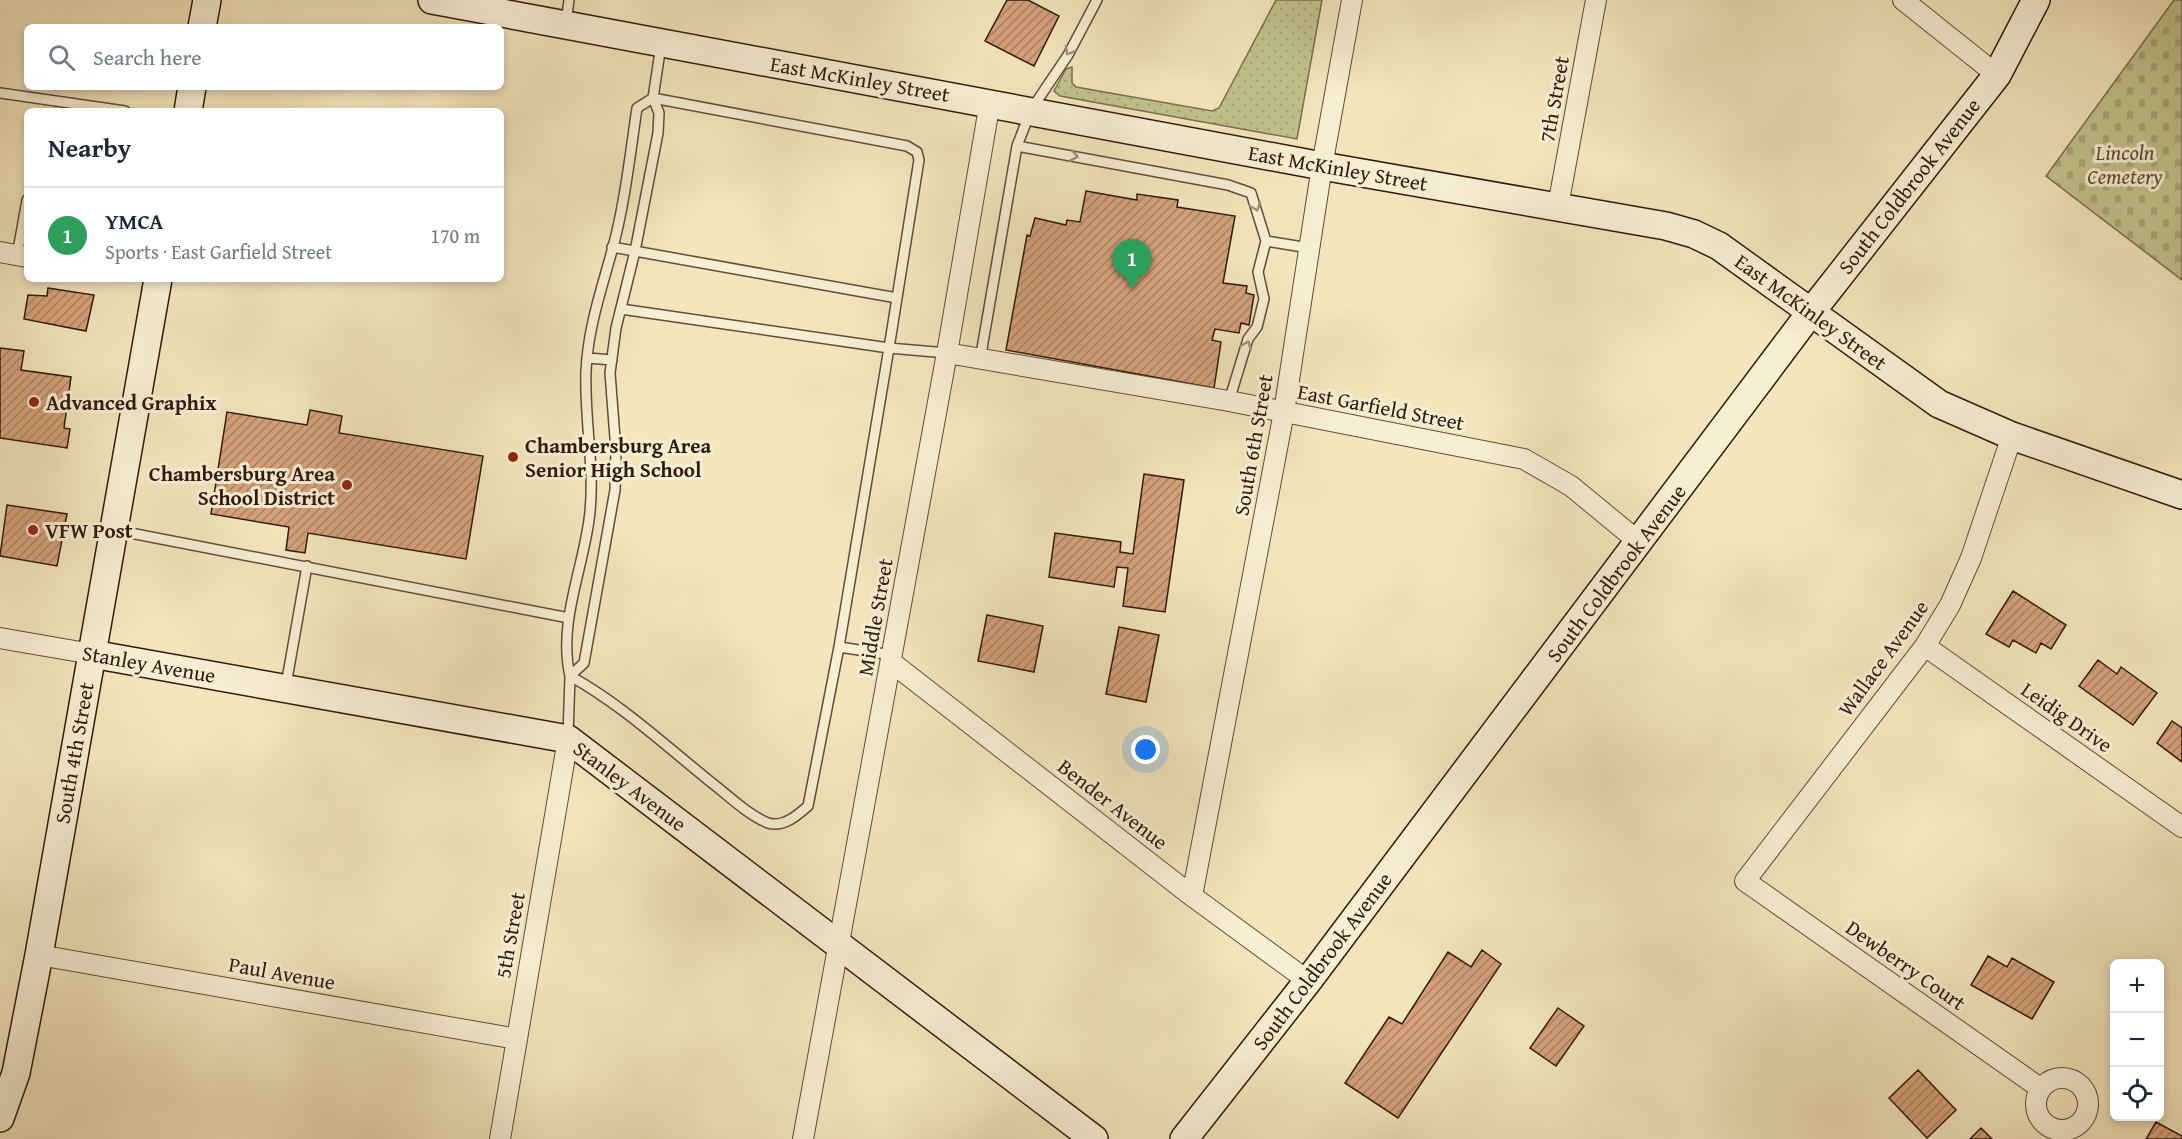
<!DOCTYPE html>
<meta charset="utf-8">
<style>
body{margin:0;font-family:"Gentium Book Plus",serif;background:#f2f2f3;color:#1f2937}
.controls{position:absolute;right:18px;bottom:18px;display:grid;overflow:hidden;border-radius:9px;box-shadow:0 3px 9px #0003}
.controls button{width:54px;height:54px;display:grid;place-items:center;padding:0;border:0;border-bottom:2px solid #e0e1e3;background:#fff;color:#1f2937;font:30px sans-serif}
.you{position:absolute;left:1146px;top:750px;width:21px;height:21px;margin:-15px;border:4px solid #fff;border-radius:50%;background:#1a73e8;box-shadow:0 0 0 9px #1a73e833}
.badge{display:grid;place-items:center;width:39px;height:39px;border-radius:50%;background:#7c3aed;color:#fff;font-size:20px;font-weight:700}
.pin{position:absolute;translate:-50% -50px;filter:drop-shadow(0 2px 3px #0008)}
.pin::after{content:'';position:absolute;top:32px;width:21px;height:18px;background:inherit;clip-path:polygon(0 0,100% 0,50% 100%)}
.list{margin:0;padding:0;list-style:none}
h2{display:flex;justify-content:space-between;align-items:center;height:78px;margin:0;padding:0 24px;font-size:26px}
h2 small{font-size:20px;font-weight:400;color:#747a83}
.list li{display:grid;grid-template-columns:39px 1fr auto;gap:18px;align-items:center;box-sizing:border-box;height:96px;padding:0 24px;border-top:2px solid #e0e1e3}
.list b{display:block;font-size:22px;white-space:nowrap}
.list p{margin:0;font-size:20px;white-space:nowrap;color:#747a83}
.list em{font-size:20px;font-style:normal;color:#747a83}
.icon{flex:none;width:33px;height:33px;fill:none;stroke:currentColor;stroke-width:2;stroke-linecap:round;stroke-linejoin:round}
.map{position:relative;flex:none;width:2182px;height:1139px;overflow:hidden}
.search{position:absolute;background:#fff;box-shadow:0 3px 9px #0003;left:24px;top:24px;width:480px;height:66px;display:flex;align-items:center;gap:15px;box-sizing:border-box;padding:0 21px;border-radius:9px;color:#747a83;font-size:22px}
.panel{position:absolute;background:#fff;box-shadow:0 3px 9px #0003;left:24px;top:108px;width:480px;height:174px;border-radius:9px}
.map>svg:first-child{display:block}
.grass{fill:url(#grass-dots);stroke:#7a6e4e;stroke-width:1.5}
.cemetery{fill:url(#cemetery-stones);stroke:#7a6e4e;stroke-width:1.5}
.building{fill:url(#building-hatch);stroke:#32190e;stroke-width:1.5}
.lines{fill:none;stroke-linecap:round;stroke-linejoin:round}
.lane-casing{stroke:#624c3a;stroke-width:12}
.street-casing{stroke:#624c3a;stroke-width:22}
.secondary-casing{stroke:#32190e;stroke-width:30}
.lane{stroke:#f7efd4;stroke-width:9}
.street{stroke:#f7efd4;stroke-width:20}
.secondary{stroke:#f7efd4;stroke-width:27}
.oneway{stroke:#9e8f7b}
.poi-dot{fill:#8f2418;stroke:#f7efd4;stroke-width:2}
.labels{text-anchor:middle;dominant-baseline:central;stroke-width:6;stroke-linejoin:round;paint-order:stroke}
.street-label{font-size:21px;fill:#32190e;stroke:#f7efd4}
.park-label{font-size:21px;font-style:italic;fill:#5d4c34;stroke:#f7efd4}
.poi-label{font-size:21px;font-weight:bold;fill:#32190e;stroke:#f7efd4;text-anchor:start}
</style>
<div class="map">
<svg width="2182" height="1139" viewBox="0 0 2182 1139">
<defs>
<pattern id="grass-dots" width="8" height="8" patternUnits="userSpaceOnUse" patternTransform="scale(1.5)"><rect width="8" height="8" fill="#c1c38d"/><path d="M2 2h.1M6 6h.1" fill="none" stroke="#a6a778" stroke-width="1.8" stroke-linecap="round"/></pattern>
<pattern id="cemetery-stones" width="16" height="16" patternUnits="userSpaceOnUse" patternTransform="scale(1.5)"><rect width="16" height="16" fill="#c1c38d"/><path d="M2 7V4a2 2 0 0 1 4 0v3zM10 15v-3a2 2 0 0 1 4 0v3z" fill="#a6a778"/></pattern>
<pattern id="building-hatch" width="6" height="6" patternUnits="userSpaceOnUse" patternTransform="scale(1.5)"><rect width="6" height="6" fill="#d5a27b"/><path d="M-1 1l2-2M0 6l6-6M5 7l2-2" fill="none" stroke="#ad8363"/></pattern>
</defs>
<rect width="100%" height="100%" fill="#f3e6bd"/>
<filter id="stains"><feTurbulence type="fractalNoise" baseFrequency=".00333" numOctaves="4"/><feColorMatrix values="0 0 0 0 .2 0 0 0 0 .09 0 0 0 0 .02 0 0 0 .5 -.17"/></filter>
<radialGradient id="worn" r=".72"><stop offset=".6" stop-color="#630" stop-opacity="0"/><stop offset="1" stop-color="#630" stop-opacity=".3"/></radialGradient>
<!-- grass -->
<path class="grass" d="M1276,0H1322L1297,139L1060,96L1054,91L1066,69L1072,67V83L1076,87L1212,111L1219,108Z"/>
<!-- cemetery -->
<path class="cemetery" d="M2174,0H2182V280L2046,176Z"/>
<!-- building -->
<path class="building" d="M1007,0H1028L1059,16L1034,66L985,41Z
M1086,191L1137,200V194L1178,200L1177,207L1235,216L1223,283L1247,286L1246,293L1254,295L1249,325L1241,323L1239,333L1215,329L1212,340L1221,342L1214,388L1006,350L1027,235L1030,236L1035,218L1066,225L1067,220L1080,222Z
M48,288L94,295L86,331L24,319L28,295L47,296Z
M0,348L24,351L21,370L71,377L64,428L70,429L67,448L0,438Z
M310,410L342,416L339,433L483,456L466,559L308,533L305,553L286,550L289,527L211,514L227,412L307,425Z
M1144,474L1184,480L1165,612L1123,606L1128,568L1117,567L1114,587L1049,577L1055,533L1121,542L1120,552L1133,554Z
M7,505L67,514L57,566L0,556Z
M2013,591L2066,625L2051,649L2041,643L2036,653L2013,640L2009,647L1986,634Z
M987,615L1043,626L1034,672L978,661Z
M1119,627L1159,635L1146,702L1106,694Z
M2098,660L2117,674L2121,667L2157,693L2133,725L2079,686Z
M2172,721L2182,728V762L2157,743Z
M1482,950L1501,964L1398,1118L1345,1083L1389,1017L1402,1024L1448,952L1471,967Z
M1988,956L2007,967L2012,958L2054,982L2032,1019L1971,985Z
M1558,1008L1584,1026L1556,1066L1530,1048Z
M1918,1070L1956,1110L1927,1138L1889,1098Z
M2156,1122L2182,1136V1139H2146Z
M1981,1128L1992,1139H1970Z"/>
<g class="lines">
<defs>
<path id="lane" d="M566,23L569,0
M661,45L653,98L907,146L917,152L919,160L897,298
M0,93L125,111
M653,98L659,113L658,133L635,251L616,328L610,373L616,451L615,490L584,663L570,676C558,624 582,572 589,520C596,470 584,421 586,371C588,327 602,288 613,247C625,202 630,155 637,108Z
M1017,146L1228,185L1251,193L1266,241L1309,248
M612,247L897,298L889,348L621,309
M17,256L27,200
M588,358L612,360
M980,360L1017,146L1031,110L1068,55L1097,0
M1229,401L1248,339L1257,327L1264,299L1258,272L1266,241
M115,530L569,618
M839,647L892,655
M286,685L307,566
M568,736L570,676C621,704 666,746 712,783C729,796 748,815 768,823C783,828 798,815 808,806L839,647L889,348L947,353"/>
<path id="street" d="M1903,0L1997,75
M1558,206L1596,0
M0,252L27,257
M947,353L1229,401L1524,459L1571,486L1639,542
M2012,436L1971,558L1950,605L1925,646L1745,881L2040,1088
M0,638L92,654
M1925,646L2182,827
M891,662L1192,896L1308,981
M1192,896L1284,412L1322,166L1352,0
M39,955L517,1039
M2036 1104a26 26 0 1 1 52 0a26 26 0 1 1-52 0Z
M500,1139L568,739
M803,1139L947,353L990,102"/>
<path id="secondary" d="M432,0L1322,166L1666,226L1694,234L1719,246L1939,404L2012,436L2182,495
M202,27L207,0
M188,111L192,87
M92,654L568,739L1094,1139
M0,1118L16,1073L39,955L158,279
M1184,1139L1308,981L1811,312L1997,75L2036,0"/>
</defs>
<!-- lane casing -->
<use href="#lane" class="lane-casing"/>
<!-- street casing -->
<use href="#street" class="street-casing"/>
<!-- secondary casing -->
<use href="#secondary" class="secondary-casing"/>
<!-- lane -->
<use href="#lane" class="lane"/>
<!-- street -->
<use href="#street" class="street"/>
<!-- secondary -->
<use href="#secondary" class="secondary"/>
</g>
<!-- one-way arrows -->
<defs><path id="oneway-chevron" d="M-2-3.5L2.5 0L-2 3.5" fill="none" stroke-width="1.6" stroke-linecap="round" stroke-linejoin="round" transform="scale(1.5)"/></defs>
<g class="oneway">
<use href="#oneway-chevron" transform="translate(1069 51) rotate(120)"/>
<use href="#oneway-chevron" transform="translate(1074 156) rotate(10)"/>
<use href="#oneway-chevron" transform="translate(1256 207) rotate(69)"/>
<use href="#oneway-chevron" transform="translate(1247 345) rotate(-68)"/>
</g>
<!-- markers -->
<g class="poi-dot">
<circle cx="34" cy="402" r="6"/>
<circle cx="513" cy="457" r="6"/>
<circle cx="347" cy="485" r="6"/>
<circle cx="33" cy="530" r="6"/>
</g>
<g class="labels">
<!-- street labels -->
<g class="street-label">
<text transform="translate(860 79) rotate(10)">East McKinley Street</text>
<text transform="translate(1554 99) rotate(-80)">7th Street</text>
<text transform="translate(1338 168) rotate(10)">East McKinley Street</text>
<text transform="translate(1909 186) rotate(-52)">South Coldbrook Avenue</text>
<text transform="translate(1811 312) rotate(36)">East McKinley Street</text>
<text transform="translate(1381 407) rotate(11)">East Garfield Street</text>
<text transform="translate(1253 445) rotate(-80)">South 6th Street</text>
<text transform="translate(1616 573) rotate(-53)">South Coldbrook Avenue</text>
<text transform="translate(875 617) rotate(-80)">Middle Street</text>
<text transform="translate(1883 658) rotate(-54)">Wallace Avenue</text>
<text transform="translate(149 664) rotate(10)">Stanley Avenue</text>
<text transform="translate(2067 717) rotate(35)">Leidig Drive</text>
<text transform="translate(74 753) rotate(-80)">South 4th Street</text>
<text transform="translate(630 786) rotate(37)">Stanley Avenue</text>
<text transform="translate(1113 804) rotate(38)">Bender Avenue</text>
<text transform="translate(510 935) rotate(-80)">5th Street</text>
<text transform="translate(1322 961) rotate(-53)">South Coldbrook Avenue</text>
<text transform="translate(1906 965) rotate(35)">Dewberry Court</text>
<text transform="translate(282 973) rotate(10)">Paul Avenue</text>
</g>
<!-- park labels -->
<g class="park-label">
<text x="2125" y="152">Lincoln<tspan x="2125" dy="24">Cemetery</tspan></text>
</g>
<!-- poi labels -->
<g class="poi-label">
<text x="46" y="402">Advanced Graphix</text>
<text x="525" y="445">Chambersburg Area<tspan x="525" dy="24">Senior High School</tspan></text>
<text x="335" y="473" text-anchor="end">Chambersburg Area<tspan x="335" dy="24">School District</tspan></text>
<text x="45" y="530">VFW Post</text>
</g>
</g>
<rect width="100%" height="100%" filter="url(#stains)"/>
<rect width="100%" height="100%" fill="url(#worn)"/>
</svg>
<div class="controls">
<button>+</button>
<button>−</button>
<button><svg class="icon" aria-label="locate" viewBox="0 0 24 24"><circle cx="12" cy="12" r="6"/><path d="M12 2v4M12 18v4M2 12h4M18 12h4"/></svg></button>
</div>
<div class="you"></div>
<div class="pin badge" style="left:1132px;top:289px;background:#2e9e5b">1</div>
<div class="search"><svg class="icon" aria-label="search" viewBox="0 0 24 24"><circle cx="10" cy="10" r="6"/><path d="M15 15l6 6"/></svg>Search here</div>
<section class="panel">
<h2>Nearby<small></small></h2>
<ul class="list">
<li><span class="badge" style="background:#2e9e5b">1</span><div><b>YMCA</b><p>Sports · East Garfield Street</p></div><em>170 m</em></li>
</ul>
</section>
</div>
